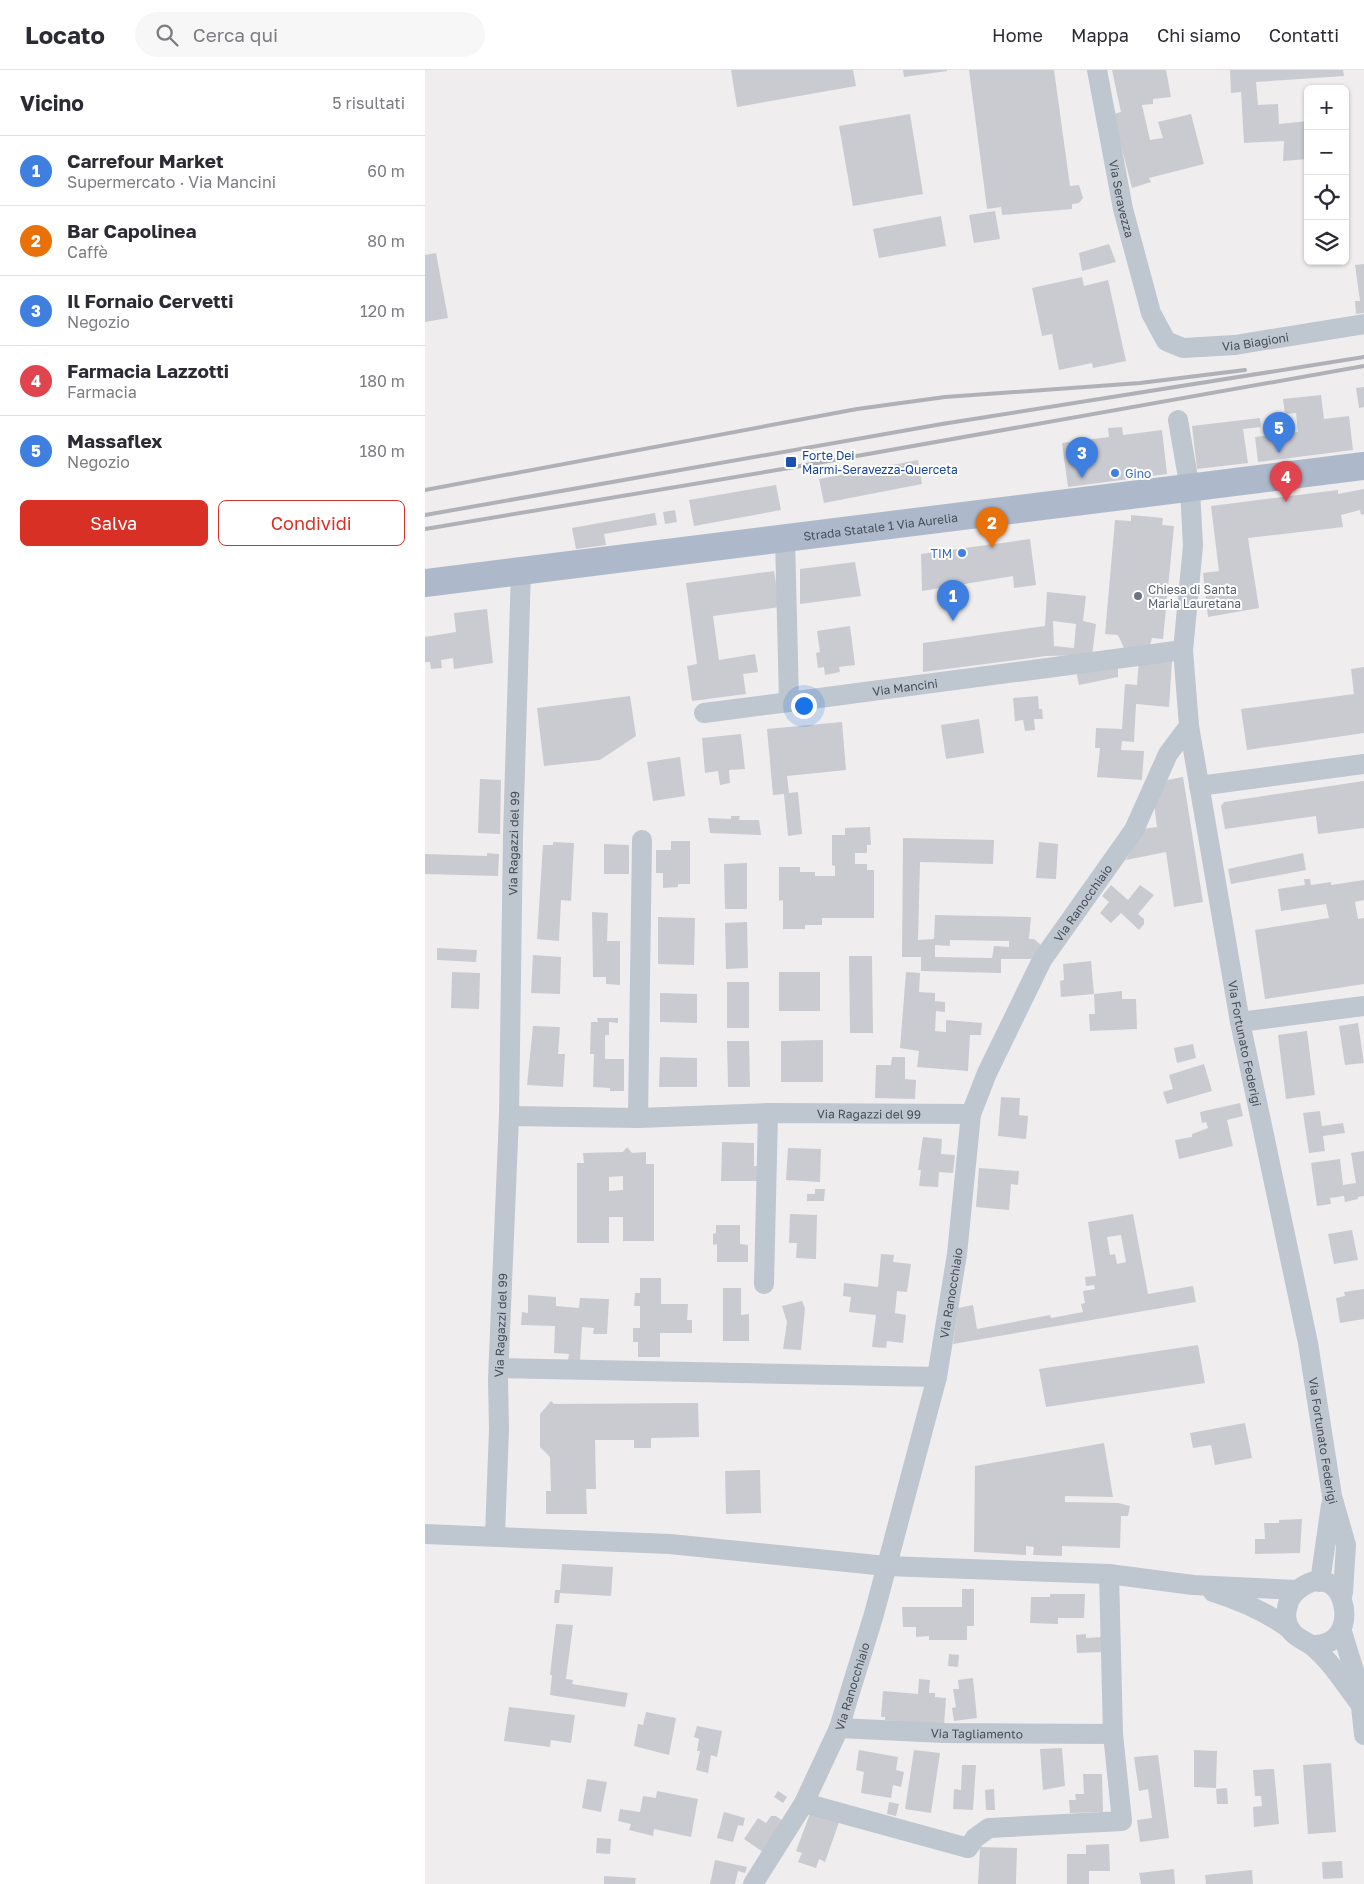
<!DOCTYPE html>
<html lang="it">
<meta charset="utf-8">
<style>
body{margin:0;font-family:"Golos Text",sans-serif;background:#f7f7f7;color:#2b2b33}
.controls{position:absolute;right:15px;top:15px;display:grid;overflow:hidden;border-radius:8px;box-shadow:0 1px 4px #0004}
.controls button{width:45px;height:45px;display:grid;place-items:center;padding:0;border:0;border-bottom:1px solid #e1e1e2;background:#fff;color:#2b2b33;font:25px sans-serif}
.you{position:absolute;left:378px;top:635px;width:18px;height:18px;margin:-12px;border:4px solid #fff;border-radius:50%;background:#1a73e8;box-shadow:0 0 0 8px #1a73e833}
.badge{display:grid;place-items:center;width:32px;height:32px;border-radius:50%;background:#d93025;color:#fff;font-size:16px;font-weight:700}
.pin{position:absolute;translate:-50% -41px;filter:drop-shadow(0 1px 2px #0008)}
.pin::after{content:'';position:absolute;top:26px;width:18px;height:15px;background:inherit;clip-path:polygon(0 0,100% 0,50% 100%)}
.list{margin:0;padding:0;list-style:none}
h2{display:flex;justify-content:space-between;align-items:center;height:65px;margin:0;padding:0 20px;font-size:21px}
h2 small{font-size:16px;font-weight:400;color:#7c7c81}
.list li{display:grid;grid-template-columns:32px 1fr auto;gap:15px;align-items:center;box-sizing:border-box;height:70px;padding:0 20px;border-top:1px solid #e1e1e2}
.list b{display:block;font-size:19px;white-space:nowrap}
.list p{margin:0;font-size:16px;white-space:nowrap;color:#7c7c81}
.list em{font-size:16px;font-style:normal;color:#7c7c81}
.actions{display:flex;gap:10px;padding:15px 20px}
.actions a{flex:1;padding:11px 0;border:1px solid #d93025;border-radius:8px;text-align:center;font-size:18px;color:#d93025}
.actions .main{background:#d93025;color:#fff}
.icon{flex:none;width:28px;height:28px;fill:none;stroke:currentColor;stroke-width:2;stroke-linecap:round;stroke-linejoin:round}
.map{position:relative;flex:none;width:939px;height:1814px;overflow:hidden}
header{display:flex;align-items:center;gap:30px;box-sizing:border-box;height:70px;padding:0 25px;background:#fff;border-bottom:1px solid #e1e1e2}
header strong{font-size:24px}
nav{display:flex;gap:28px;margin-inline-start:auto;font-size:18px}
.search{width:350px;height:45px;background:#f7f7f7;display:flex;align-items:center;gap:12px;box-sizing:border-box;padding:0 18px;border-radius:28px;color:#7c7c81;font-size:19px}
main{display:flex}
aside{flex:1;background:#fff}
.map>svg:first-child{display:block}
.building{fill:#cacbd1;fill-rule:evenodd}
.lines{fill:none;stroke-linecap:round;stroke-linejoin:round}
.street{stroke:#bec6cf;stroke-width:20}
.primary{stroke:#adb9cb;stroke-width:28}
.rail{stroke:#afb1b7;stroke-width:4}
.transit-dot{fill:#1a4fb4;stroke:#fff;stroke-width:2}
.shop-dot{fill:#3f7fe0;stroke:#fff;stroke-width:2}
.worship-dot{fill:#6b7280;stroke:#fff;stroke-width:2}
.labels{text-anchor:middle;dominant-baseline:central;stroke-width:4;stroke-linejoin:round;paint-order:stroke}
.street-label{font-size:12px;fill:#464e59;stroke:#fff}
.transit-label{font-size:12px;fill:#164399;stroke:#fff;text-anchor:start}
.shop-label{font-size:12px;fill:#366cbe;stroke:#fff;text-anchor:start}
.worship-label{font-size:12px;fill:#5b616d;stroke:#fff;text-anchor:start}
</style>
<header>
<strong>Locato</strong>
<div class="search"><svg class="icon" aria-label="search" viewBox="0 0 24 24"><circle cx="10" cy="10" r="6"/><path d="M15 15l6 6"/></svg>Cerca qui</div>
<nav><a>Home</a><a>Mappa</a><a>Chi siamo</a><a>Contatti</a></nav>
</header>
<main>
<aside>
<h2>Vicino<small>5 risultati</small></h2>
<ul class="list">
<li><span class="badge" style="background:#3f7fe0">1</span><div><b>Carrefour Market</b><p>Supermercato · Via Mancini</p></div><em>60 m</em></li>
<li><span class="badge" style="background:#e8710a">2</span><div><b>Bar Capolinea</b><p>Caffè</p></div><em>80 m</em></li>
<li><span class="badge" style="background:#3f7fe0">3</span><div><b>Il Fornaio Cervetti</b><p>Negozio</p></div><em>120 m</em></li>
<li><span class="badge" style="background:#e0444e">4</span><div><b>Farmacia Lazzotti</b><p>Farmacia</p></div><em>180 m</em></li>
<li><span class="badge" style="background:#3f7fe0">5</span><div><b>Massaflex</b><p>Negozio</p></div><em>180 m</em></li>
</ul>
<div class="actions"><a class="main">Salva</a><a>Condividi</a></div>
</aside>
<div class="map">
<svg width="939" height="1814" viewBox="0 0 939 1814">
<rect width="100%" height="100%" fill="#efeded"/>
<!-- building -->
<path class="building" d="M306,0H428L431,16L312,37Z
M478,0H522V1L479,7Z
M544,0H629L645,116L654,115L658,128L654,133L647,134V139L577,145L576,137L562,139Z
M687,0H741L746,27L728,29V34L717,35L725,70L738,68L733,52L766,44L779,94L724,108L726,112L707,118L688,44L696,42Z
M805,0H918L919,6L831,12L833,35L853,34L854,54L883,51V89L858,91L859,71L819,73L816,22L806,23Z
M485,44L498,124L428,136L414,56Z
M570,141L575,169L549,173L544,145Z
M516,146L521,176L454,188L448,159Z
M684,174L691,192L657,201L654,183Z
M11,183L23,248L0,252V185Z
M939,194V243L931,244L930,231H935L930,195Z
M657,207L659,216L683,210L701,291L668,298L667,293L634,300L627,264L617,266L607,218Z
M939,317V337L934,338L931,318Z
M896,325L899,349L924,346L928,380L833,392L830,367L873,362L871,343L860,344L858,329Z
M835,348L836,357L818,359L823,393L772,399L767,356Z
M697,357L698,365L737,360L742,404L643,417L637,373L684,367L683,358Z
M493,390L497,414L399,433L394,409Z
M351,415L356,440L269,456L264,430Z
M939,419V444L936,445L935,440L916,445L918,457L823,468L834,538L783,547L778,503L794,501L786,436L913,420V424Z
M250,440L252,452L240,454L238,442Z
M230,443L232,455L179,464L181,475L151,479L147,458Z
M706,445L738,448L737,455L749,456L738,569L727,568L725,575L699,578L693,565L680,564L690,450L706,451Z
M605,469L611,515L589,518L588,506L497,521L496,484Z
M430,492L436,526L375,534V499Z
M349,501L355,537L288,546L294,590L330,584L333,602L318,604L321,624L267,631L262,596L272,594L261,513Z
M622,522L661,526L658,551L671,554L667,585L621,586L498,602V573L620,556ZM628,551L651,554L649,578L629,576Z
M62,539L68,593L29,599L28,588L16,590L17,598L6,599L5,592H0V567L31,562L29,543Z
M425,556L430,595L414,597L415,602L400,605L399,597L393,598L391,583L395,582L392,561Z
M714,588L747,591L744,637L711,634L709,672L697,671L696,680L719,681L717,710L672,707L675,678H670L671,658L697,659L700,614L712,615Z
M693,594V607L654,615L651,601Z
M939,597V663L822,680L816,639L929,624L926,599Z
M205,626L211,666L175,690L119,696L112,638Z
M613,626L614,639H617L618,649H609L610,660L600,661L598,650L590,651L588,628Z
M554,649L559,683L521,689L516,655Z
M417,652L421,700L362,706L364,723L373,722L377,764L363,766L359,724L348,725L342,659Z
M316,664L320,699L304,700L305,713L295,715L293,701L280,703L277,668Z
M255,687L260,726L228,731L222,692Z
M758,707L778,832L749,837L741,782L701,790L717,759L732,757L729,734L737,711Z
M55,709L76,710L75,764L53,763Z
M939,711V758L893,764L891,746L800,759L796,736L799,732Z
M306,746H315L314,750H334L336,765L285,763L283,748L306,749Z
M445,757L446,775H442V783H430V794H442V800H449V848H397V855H380V859H358V830L354,831V797H375V802H390V806H410V796L407,795V765H420V758Z
M478,768L569,770L568,794L495,792L493,870L509,869L510,845L606,847L604,869H609L616,875L606,889H576V903L496,901V887H477ZM525,870L584,871V877L569,876L567,888L510,887V875L525,876Z
M246,771H265V814H253V817L238,818V803H231V780H246Z
M128,772L149,773L146,831L136,830L134,871L112,869L118,775H128Z
M614,772L633,774L631,809L611,808Z
M179,774L204,775V804H179Z
M62,783L74,784L73,806L0,804V784L62,786Z
M878,783L881,800L806,814L803,799Z
M322,793V839H300L299,794Z
M879,809H885L886,815L906,812V815L939,810V830L930,832L933,849L939,848V914L840,929L830,860L904,848L901,834L856,841L853,819L880,815Z
M686,815L703,830L715,815L729,825L713,844L719,849V854L714,860L696,843L686,853L675,843L684,832L677,826Z
M167,842L183,843L182,871H195V915L181,914V907H168Z
M233,847L270,848L269,895L233,894Z
M322,852L323,898L301,899L300,853Z
M12,878L52,880L51,892L12,890Z
M108,885L136,887L135,924L106,923Z
M424,886H447L448,963H425Z
M666,891L669,924L636,927L635,911L639,910L638,894Z
M27,902L55,903L54,939L26,938Z
M354,902H395V941H354Z
M481,902L495,903L494,922L510,923V931L520,932V942L511,941L510,961L521,962V950L557,953L556,965H545L543,1001L492,997L494,981L475,978Z
M302,912H324V958H302Z
M697,921V929H711L712,959L665,961L664,944H670L669,924Z
M235,923L272,924V953L235,952Z
M172,948H193V953L184,952V965H180V989H199V1021H185V1018L168,1017L169,984H165L166,952H173Z
M933,953L939,993L920,995L914,956Z
M108,956L135,957L133,984H140L138,1017L102,1015Z
M882,961L890,1025L861,1029L853,965Z
M398,970V1012H356V971Z
M302,971H324L325,1017H303Z
M768,974L771,988L752,993L749,978Z
M235,987L272,988V1017H234Z
M467,987H480V1009L491,1010L490,1029L450,1028L451,995H466Z
M779,994L787,1021L742,1034L738,1022L748,1019L744,1005Z
M576,1027L595,1028L594,1045L603,1046L601,1069L573,1066Z
M815,1033L818,1046L802,1050L808,1076L754,1089L750,1070L767,1067V1064L783,1058L781,1052L777,1053L775,1042Z
M895,1041L897,1056L918,1053L920,1063L898,1066L900,1081L884,1083L878,1043Z
M498,1067L517,1069L516,1084L530,1085L528,1103L514,1102L513,1117L494,1116L496,1100H493Z
M297,1072L329,1073V1096H332V1111H296Z
M202,1077L207,1083L221,1082V1094H229V1171H198V1147H184V1173H152V1093H159L158,1083L198,1082ZM198,1106V1120L184,1121V1107Z
M363,1078L396,1079L395,1112L361,1110Z
M939,1081V1126L933,1127V1129L920,1132L919,1126L905,1128L906,1134L892,1136L886,1093L915,1089L918,1115L931,1113L926,1083Z
M554,1098L594,1101L593,1115L586,1114L584,1140L551,1137Z
M390,1119H400L399,1131H382V1124H390Z
M365,1144L392,1145L391,1189L371,1188L372,1173H364Z
M708,1144L723,1224L768,1216L771,1232L528,1274L533,1238L548,1235L552,1259L625,1245L626,1248L658,1242L656,1234L660,1233L658,1221L670,1219L669,1215L661,1216L660,1207L671,1206L663,1152ZM696,1165L701,1192L692,1194L690,1184L685,1185L682,1167Z
M291,1155H315V1174L323,1175V1192H292V1174L288,1175V1164L291,1163Z
M927,1160L933,1190L909,1194L903,1164Z
M456,1184L469,1185L468,1192L486,1194L482,1222L472,1221L470,1243L481,1245L478,1273L462,1271L461,1278L447,1277L451,1245L424,1242L426,1227L418,1226L419,1213L453,1217Z
M215,1208H236V1234H263L262,1250H267V1263H235V1287H213V1272H208V1258H215V1236H209L210,1223H215Z
M298,1218H316V1245L324,1244V1271H298Z
M939,1219V1249L915,1253L911,1228L920,1226L919,1222Z
M103,1225L131,1227V1236L154,1238L155,1228L184,1229L182,1264H168L169,1258L157,1257L155,1291L143,1290L144,1284L129,1283L130,1256L96,1255L97,1242L103,1243Z
M377,1231L380,1238L376,1280L358,1279L362,1252L357,1236Z
M773,1275L780,1313L621,1337L614,1299Z
M126,1331L129,1334L273,1333L274,1367L226,1368V1378H209V1370H170L171,1419H161L162,1444H121V1421H126L125,1387L115,1377V1344Z
M820,1353L827,1388L790,1395L786,1375L768,1378L765,1363Z
M679,1373L688,1427L640,1426V1432L693,1433L705,1436L703,1446H696L695,1478L637,1476V1486L608,1485L609,1477L601,1476V1485L549,1482L550,1396Z
M335,1400L336,1443L301,1444L300,1401Z
M877,1449L875,1483L830,1484V1469H840L839,1453H854V1450Z
M137,1494L188,1497L186,1526L135,1523L134,1533H129L130,1520H135Z
M537,1519H549V1556H542V1570H504V1566L491,1567V1557H478L477,1537H537Z
M625,1524H660L659,1548H633V1554L605,1553L606,1527H625Z
M131,1554L148,1555L141,1609L148,1610L147,1614L203,1623L200,1637L125,1625L127,1605H125Z
M661,1564V1568L677,1567L678,1582L652,1583L651,1565Z
M524,1584L534,1585L533,1597L523,1596Z
M548,1608L552,1648L529,1651L527,1638L531,1637L528,1619H534L533,1610Z
M494,1609L505,1610L504,1623H510V1627L521,1628L519,1655L460,1650V1647H456L458,1621L493,1624Z
M84,1637L150,1645L146,1673L126,1670L125,1677L79,1671Z
M221,1642L251,1648L244,1685L209,1676L213,1654L218,1655Z
M272,1656L297,1661L292,1687L286,1685L283,1703L271,1700L275,1681H272L274,1669L269,1667Z
M637,1678L640,1716L618,1720L615,1679Z
M434,1680L473,1687L471,1700L479,1702L476,1717L468,1715L466,1728L436,1723L439,1702L431,1700Z
M489,1680L515,1683L506,1743L480,1739Z
M769,1680L792,1681L791,1718L769,1717Z
M733,1685L744,1768L715,1772L712,1750L727,1748L723,1719L714,1721L709,1687Z
M906,1693L911,1762L883,1764L878,1695Z
M537,1695H551L548,1740L528,1739L529,1719L536,1720Z
M849,1699L854,1754L829,1757L828,1737L837,1736L836,1726H830L828,1700Z
M658,1704H677L678,1742L645,1743L644,1730H651L650,1724H659Z
M162,1709L182,1712L176,1742L157,1738Z
M802,1718L803,1734H792L791,1719Z
M569,1719L570,1740H561L560,1720Z
M232,1721L273,1729L266,1767L229,1759L228,1766L204,1760L206,1754L193,1751L195,1739L215,1742L218,1726L231,1728Z
M353,1721L362,1727L358,1733L349,1727Z
M464,1732L474,1734L471,1746L462,1744Z
M386,1741L414,1752L400,1792L394,1789L391,1798L373,1792L377,1783L371,1781Z
M299,1742L320,1748L318,1756L313,1755L308,1772L292,1768Z
M346,1746H351L359,1752L338,1782L319,1769L333,1748L341,1753Z
M172,1768L186,1769L185,1784L171,1783Z
M684,1774L685,1801H664V1814H642V1784H661V1775Z
M555,1777L592,1778L591,1814H553Z
M290,1790L322,1797L320,1803L313,1801L310,1814H285Z
M917,1791L918,1808L898,1809L897,1792Z
M749,1799L750,1814H716L714,1803Z
M827,1800L828,1814H781L780,1805Z
M179,1806L211,1808L210,1814H179Z"/>
<g class="lines">
<!-- street -->
<g class="street">
<path id="s1" d="M672,0L698,139L726,243L741,271L758,278L810,275L939,254"/>
<path id="s2" d="M753,350L765,419L768,476L758,580L764,656L815,952L883,1273L907,1426L921,1475L918,1523"/>
<path id="s3" d="M360,468L364,632L758,580"/>
<path d="M279,643L364,632"/>
<path d="M774,716L939,694"/>
<path d="M815,952L939,936"/>
<path id="s4" d="M84,1046L213,1048L343,1043L546,1044"/>
<path d="M213,1048L217,770"/>
<path d="M339,1214L343,1043"/>
<path d="M74,1298L512,1307"/>
<path d="M0,1464L245,1474L461,1496L684,1504L768,1515L872,1520"/>
<path id="s5" d="M70,1465L74,1359L73,1309L84,1046L88,766L96,500"/>
<path d="M895,1512L906,1435"/>
<path d="M788,1522C817,1531 842,1542 866,1560"/>
<path d="M918,1565L934,1617L939,1665"/>
<path d="M887,1575C939,1578 922,1491 880,1515C871,1520 863,1528 862,1539C860,1546 862,1555 866,1561C872,1569 880,1570 887,1576C906,1591 921,1616 936,1635"/>
<path id="s6" d="M414,1658L519,1663L688,1664"/>
<path d="M379,1733L543,1778L550,1768L564,1758L697,1751L688,1664L684,1504"/>
<path id="s7" d="M328,1814L379,1733L414,1658L449,1544L512,1307L532,1184L546,1044L562,1003L617,890L709,760L743,684L764,656"/>
</g>
<!-- primary -->
<path class="primary" id="s8" d="M0,513L939,396"/>
<!-- rail -->
<path class="rail" d="M0,420L432,339L520,327L715,313L820,300
M0,445L517,354L939,287
M0,459L364,398L939,296"/>
</g>
<!-- markers -->
<rect class="transit-dot" x="360" y="386" width="12" height="12" rx="2.5"/>
<g class="shop-dot">
<circle cx="690" cy="403" r="5"/>
<circle cx="537" cy="483" r="5"/>
</g>
<circle class="worship-dot" cx="713" cy="526" r="5"/>
<g class="labels">
<!-- street labels -->
<g class="street-label">
<text stroke="none"><textPath href="#s1" startOffset="131">Via Seravezza</textPath></text>
<text stroke="none"><textPath href="#s1" startOffset="372">Via Biagioni</textPath></text>
<text stroke="none"><textPath href="#s8" startOffset="459">Strada Statale 1 Via Aurelia</textPath></text>
<text stroke="none"><textPath href="#s3" startOffset="281">Via Mancini</textPath></text>
<text stroke="none"><textPath href="#s5" startOffset="692">Via Ragazzi del 99</textPath></text>
<text stroke="none"><textPath href="#s7" startOffset="1048">Via Ranocchiaio</textPath></text>
<text stroke="none"><textPath href="#s2" startOffset="630">Via Fortunato Federigi</textPath></text>
<text stroke="none"><textPath href="#s4" startOffset="360">Via Ragazzi del 99</textPath></text>
<text stroke="none"><textPath href="#s7" startOffset="628">Via Ranocchiaio</textPath></text>
<text stroke="none"><textPath href="#s5" startOffset="210">Via Ragazzi del 99</textPath></text>
<text stroke="none"><textPath href="#s2" startOffset="1035">Via Fortunato Federigi</textPath></text>
<text stroke="none"><textPath href="#s7" startOffset="222">Via Ranocchiaio</textPath></text>
<text stroke="none"><textPath href="#s6" startOffset="138">Via Tagliamento</textPath></text>
</g>
<!-- transit labels -->
<g class="transit-label">
<text x="377" y="385">Forte Dei<tspan x="377" dy="14">Marmi-Seravezza-Querceta</tspan></text>
</g>
<!-- shop labels -->
<g class="shop-label">
<text x="700" y="403">Gino</text>
<text x="527" y="483" text-anchor="end">TIM</text>
</g>
<!-- worship labels -->
<g class="worship-label">
<text x="723" y="519">Chiesa di Santa<tspan x="723" dy="14">Maria Lauretana</tspan></text>
</g>
</g>
</svg>
<div class="controls">
<button>+</button>
<button>−</button>
<button><svg class="icon" aria-label="locate" viewBox="0 0 24 24"><circle cx="12" cy="12" r="6"/><path d="M12 2v4M12 18v4M2 12h4M18 12h4"/></svg></button>
<button><svg class="icon" aria-label="layers" viewBox="0 0 24 24"><path d="M12 4l9 5-9 5-9-5zM3 14l9 5 9-5"/></svg></button>
</div>
<div class="you"></div>
<div class="pin badge" style="left:528px;top:551px;background:#3f7fe0">1</div>
<div class="pin badge" style="left:567px;top:478px;background:#e8710a">2</div>
<div class="pin badge" style="left:657px;top:408px;background:#3f7fe0">3</div>
<div class="pin badge" style="left:861px;top:432px;background:#e0444e">4</div>
<div class="pin badge" style="left:854px;top:383px;background:#3f7fe0">5</div>
</div>
</main>
